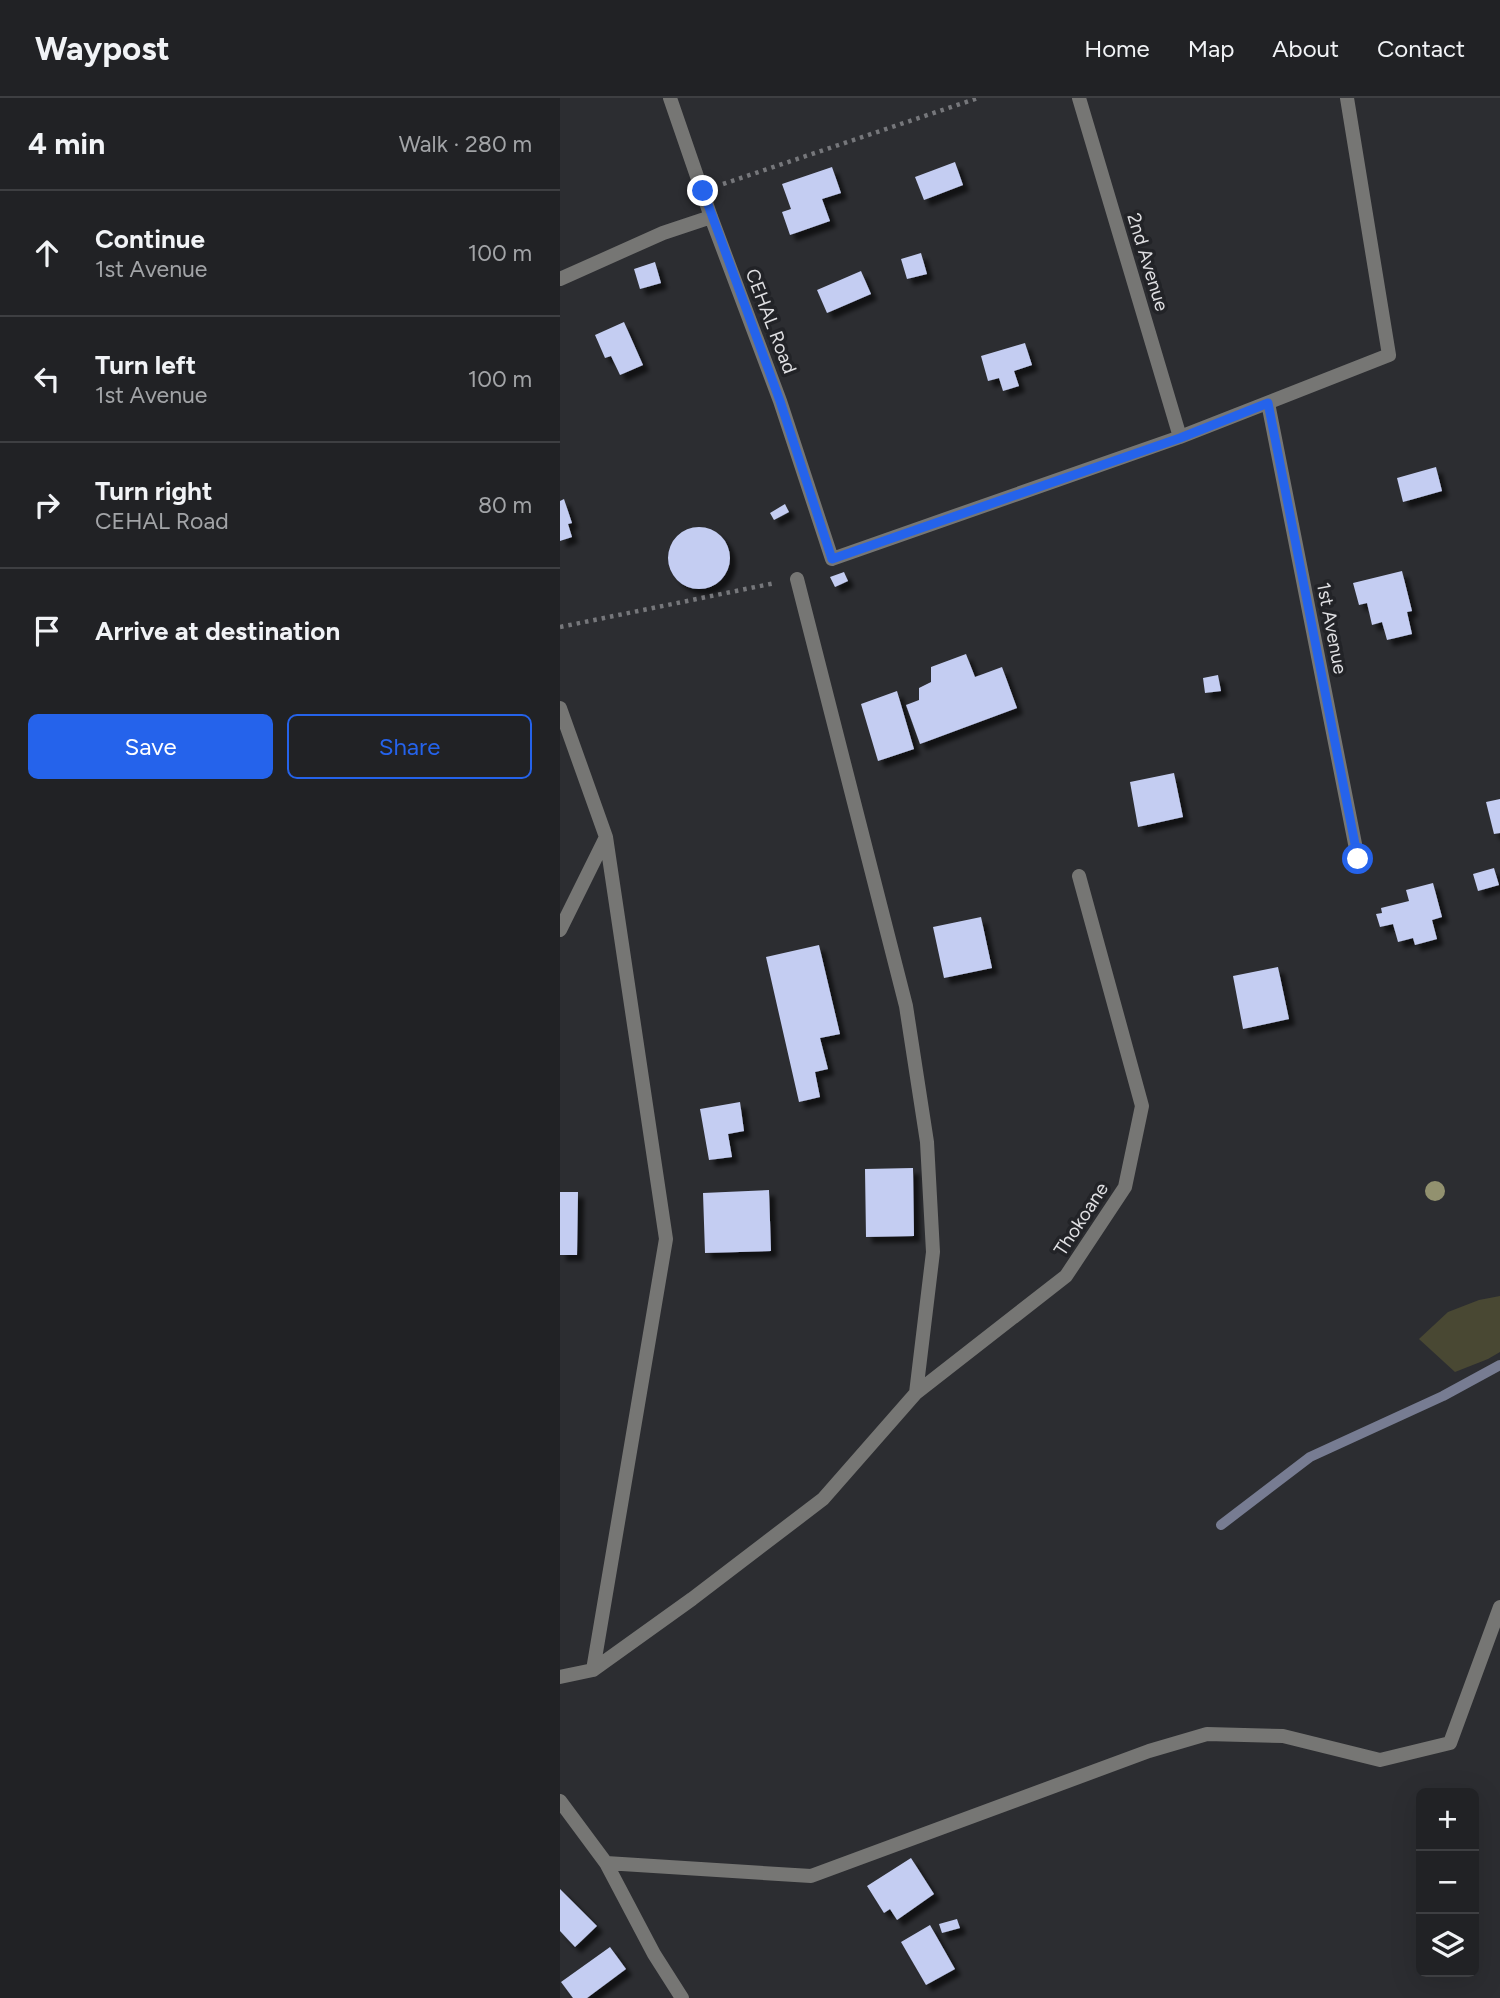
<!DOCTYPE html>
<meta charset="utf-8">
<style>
body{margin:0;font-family:Figtree,sans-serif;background:#292a2d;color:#f1f3f6}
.controls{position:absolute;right:21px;bottom:21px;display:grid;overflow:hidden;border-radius:10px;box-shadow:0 7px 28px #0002}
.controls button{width:63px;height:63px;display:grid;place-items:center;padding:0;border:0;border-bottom:2px solid #3e3f42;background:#212225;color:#f1f3f6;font:35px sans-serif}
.stop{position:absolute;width:21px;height:21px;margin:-16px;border:5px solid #2563eb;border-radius:50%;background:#fff}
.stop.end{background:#2563eb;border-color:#fff;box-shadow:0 2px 7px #0008}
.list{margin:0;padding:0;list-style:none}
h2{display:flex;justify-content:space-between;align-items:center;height:91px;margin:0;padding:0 28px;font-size:30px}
h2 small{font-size:23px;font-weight:400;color:#a2a4a7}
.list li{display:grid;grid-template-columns:46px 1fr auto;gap:21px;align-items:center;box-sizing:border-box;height:126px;padding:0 28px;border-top:2px solid #3e3f42}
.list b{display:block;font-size:26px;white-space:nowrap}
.list p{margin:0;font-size:23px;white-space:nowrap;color:#a2a4a7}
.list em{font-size:23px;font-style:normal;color:#a2a4a7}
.actions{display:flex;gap:14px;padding:21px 28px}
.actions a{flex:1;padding:16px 0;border:2px solid #2563eb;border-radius:10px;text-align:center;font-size:24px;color:#2563eb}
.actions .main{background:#2563eb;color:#fff}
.icon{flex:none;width:38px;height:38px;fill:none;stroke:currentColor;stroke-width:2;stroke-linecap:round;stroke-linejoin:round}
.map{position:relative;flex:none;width:940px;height:1900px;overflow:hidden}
header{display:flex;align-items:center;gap:42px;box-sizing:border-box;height:98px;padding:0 35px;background:#212225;border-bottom:2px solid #3e3f42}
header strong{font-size:33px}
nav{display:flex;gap:38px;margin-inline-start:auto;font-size:24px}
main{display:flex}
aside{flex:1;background:#212225}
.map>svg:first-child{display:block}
.green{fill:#494833}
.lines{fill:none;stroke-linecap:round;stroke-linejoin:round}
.stream{stroke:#777c92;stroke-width:10}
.building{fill:#c4cdf2;filter:url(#shadow)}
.path{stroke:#76777b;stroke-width:4.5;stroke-dasharray:3.5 5;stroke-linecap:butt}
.street{stroke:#767674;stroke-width:14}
.tree{fill:#92916f}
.route{stroke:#2563eb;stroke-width:9}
.labels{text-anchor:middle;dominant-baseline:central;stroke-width:7;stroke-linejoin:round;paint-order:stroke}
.street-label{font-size:19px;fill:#dfdfe2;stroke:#222327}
</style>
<header>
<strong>Waypost</strong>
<nav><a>Home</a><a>Map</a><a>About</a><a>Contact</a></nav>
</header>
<main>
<aside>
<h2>4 min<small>Walk · 280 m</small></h2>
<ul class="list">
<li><svg class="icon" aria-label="ahead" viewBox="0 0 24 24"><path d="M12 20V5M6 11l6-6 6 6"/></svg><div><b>Continue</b><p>1st Avenue</p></div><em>100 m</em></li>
<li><svg class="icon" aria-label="left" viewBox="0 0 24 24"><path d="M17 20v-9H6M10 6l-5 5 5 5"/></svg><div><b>Turn left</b><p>1st Avenue</p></div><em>100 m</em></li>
<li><svg class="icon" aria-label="right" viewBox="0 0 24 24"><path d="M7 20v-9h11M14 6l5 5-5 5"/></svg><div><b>Turn right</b><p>CEHAL Road</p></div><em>80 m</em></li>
<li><svg class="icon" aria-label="arrive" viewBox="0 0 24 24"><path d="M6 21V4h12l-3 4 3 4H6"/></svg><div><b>Arrive at destination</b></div></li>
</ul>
<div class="actions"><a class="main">Save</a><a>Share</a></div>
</aside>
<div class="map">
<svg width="940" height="1900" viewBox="0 0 940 1900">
<defs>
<filter id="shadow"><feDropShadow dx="6" dy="6" stdDeviation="2" flood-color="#0009"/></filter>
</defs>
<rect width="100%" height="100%" fill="#2c2d31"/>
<!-- green -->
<path class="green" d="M940,1198V1254L928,1261L895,1274L859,1241L888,1214L919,1202Z"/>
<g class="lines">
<!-- stream -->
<path class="stream" d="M661,1427L750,1359L883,1298L940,1267"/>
</g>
<!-- building -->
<path class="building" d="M395,64L403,87L364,102L355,79Z
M272,69L281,95L262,101L270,123L230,137L222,114L231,111L222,86Z
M361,155L367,176L347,181L341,161Z
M95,164L101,185L80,191L74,171Z
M301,173L311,196L267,215L257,192Z
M64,224L83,267L60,277L51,258L45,260L35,237Z
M465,245L472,267L454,273L459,288L443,293L439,280L428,283L421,258Z
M876,369L882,393L843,404L837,380Z
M4,401L12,425L8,426L12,439L0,443V403Z
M225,406L229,414L214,422L210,415Z
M108 460a31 31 0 1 1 62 0a31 31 0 1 1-62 0Z
M842,473L852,513L847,514L852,536L827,542L822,524L812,527L807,505L799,507L793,485Z
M284,474L288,483L275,489L270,479Z
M406,556L415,579L442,569L457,610L360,646L346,607L359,602V590L371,584V569Z
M658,577L661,593L645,595L643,580Z
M337,593L354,651L318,663L301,606Z
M614,675L623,719L578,729L570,684Z
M940,701V735L934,736L926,704Z
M934,770L939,787L918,793L913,776Z
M873,785L882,819L872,822L877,841L855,847L853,840L838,844L833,826L820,829L816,816L822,815L821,810L849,803L846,792Z
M421,819L432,870L384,880L373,829Z
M259,847L280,936L260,940L268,971L255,974L260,999L239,1004L206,859Z
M718,869L729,921L683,931L673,878Z
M180,1004L184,1033L168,1036L172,1059L149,1062L140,1011Z
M353,1070L354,1138L306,1139L305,1071Z
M209,1092L211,1153L145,1155L143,1095Z
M0,1094H18L17,1157H0Z
M351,1760L374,1796L337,1822L330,1811L324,1815L307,1788Z
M0,1791L37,1828L15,1849L0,1833Z
M397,1821L400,1830L382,1835L379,1826Z
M370,1827L395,1871L366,1887L341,1844Z
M50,1849L66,1871L27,1900H13L1,1884Z"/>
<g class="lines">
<!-- path -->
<path class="path" d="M163,86L418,0
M0,529L215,485"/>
<!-- street -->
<path class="street" d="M110,0L151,119L220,303L272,461L620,339L829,257L787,0
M519,0L620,339
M0,181L103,135L151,119
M708,305L798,761
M0,610L46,739L0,832
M356,1295L506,1178L565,1089L582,1008L519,778
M33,1572L106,1141L46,739
M0,1579L33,1572L132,1501L263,1401L356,1295L373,1154L367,1044L346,908L237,481
M0,1703L46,1765L94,1856L122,1900
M46,1765L251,1778L589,1653L647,1636L723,1638L820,1662L890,1645L940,1509"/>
</g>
<!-- trees -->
<circle class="tree" cx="875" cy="1093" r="10"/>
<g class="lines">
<!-- route -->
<path class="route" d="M143,93L220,303L272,461L620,340L708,305L798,761"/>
</g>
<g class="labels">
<!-- street labels -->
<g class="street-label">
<text transform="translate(588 164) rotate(73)">2nd Avenue</text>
<text transform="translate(211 223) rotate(69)">CEHAL Road</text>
<text transform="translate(772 530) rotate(79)">1st Avenue</text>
<text transform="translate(521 1121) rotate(-57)">Thokoane</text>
</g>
</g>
</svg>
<div class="controls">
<button>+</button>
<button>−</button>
<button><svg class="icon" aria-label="layers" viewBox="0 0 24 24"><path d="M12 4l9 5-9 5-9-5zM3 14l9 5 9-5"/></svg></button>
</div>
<div class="stop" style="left:798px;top:761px"></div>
<div class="stop end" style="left:143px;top:93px"></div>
</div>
</main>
